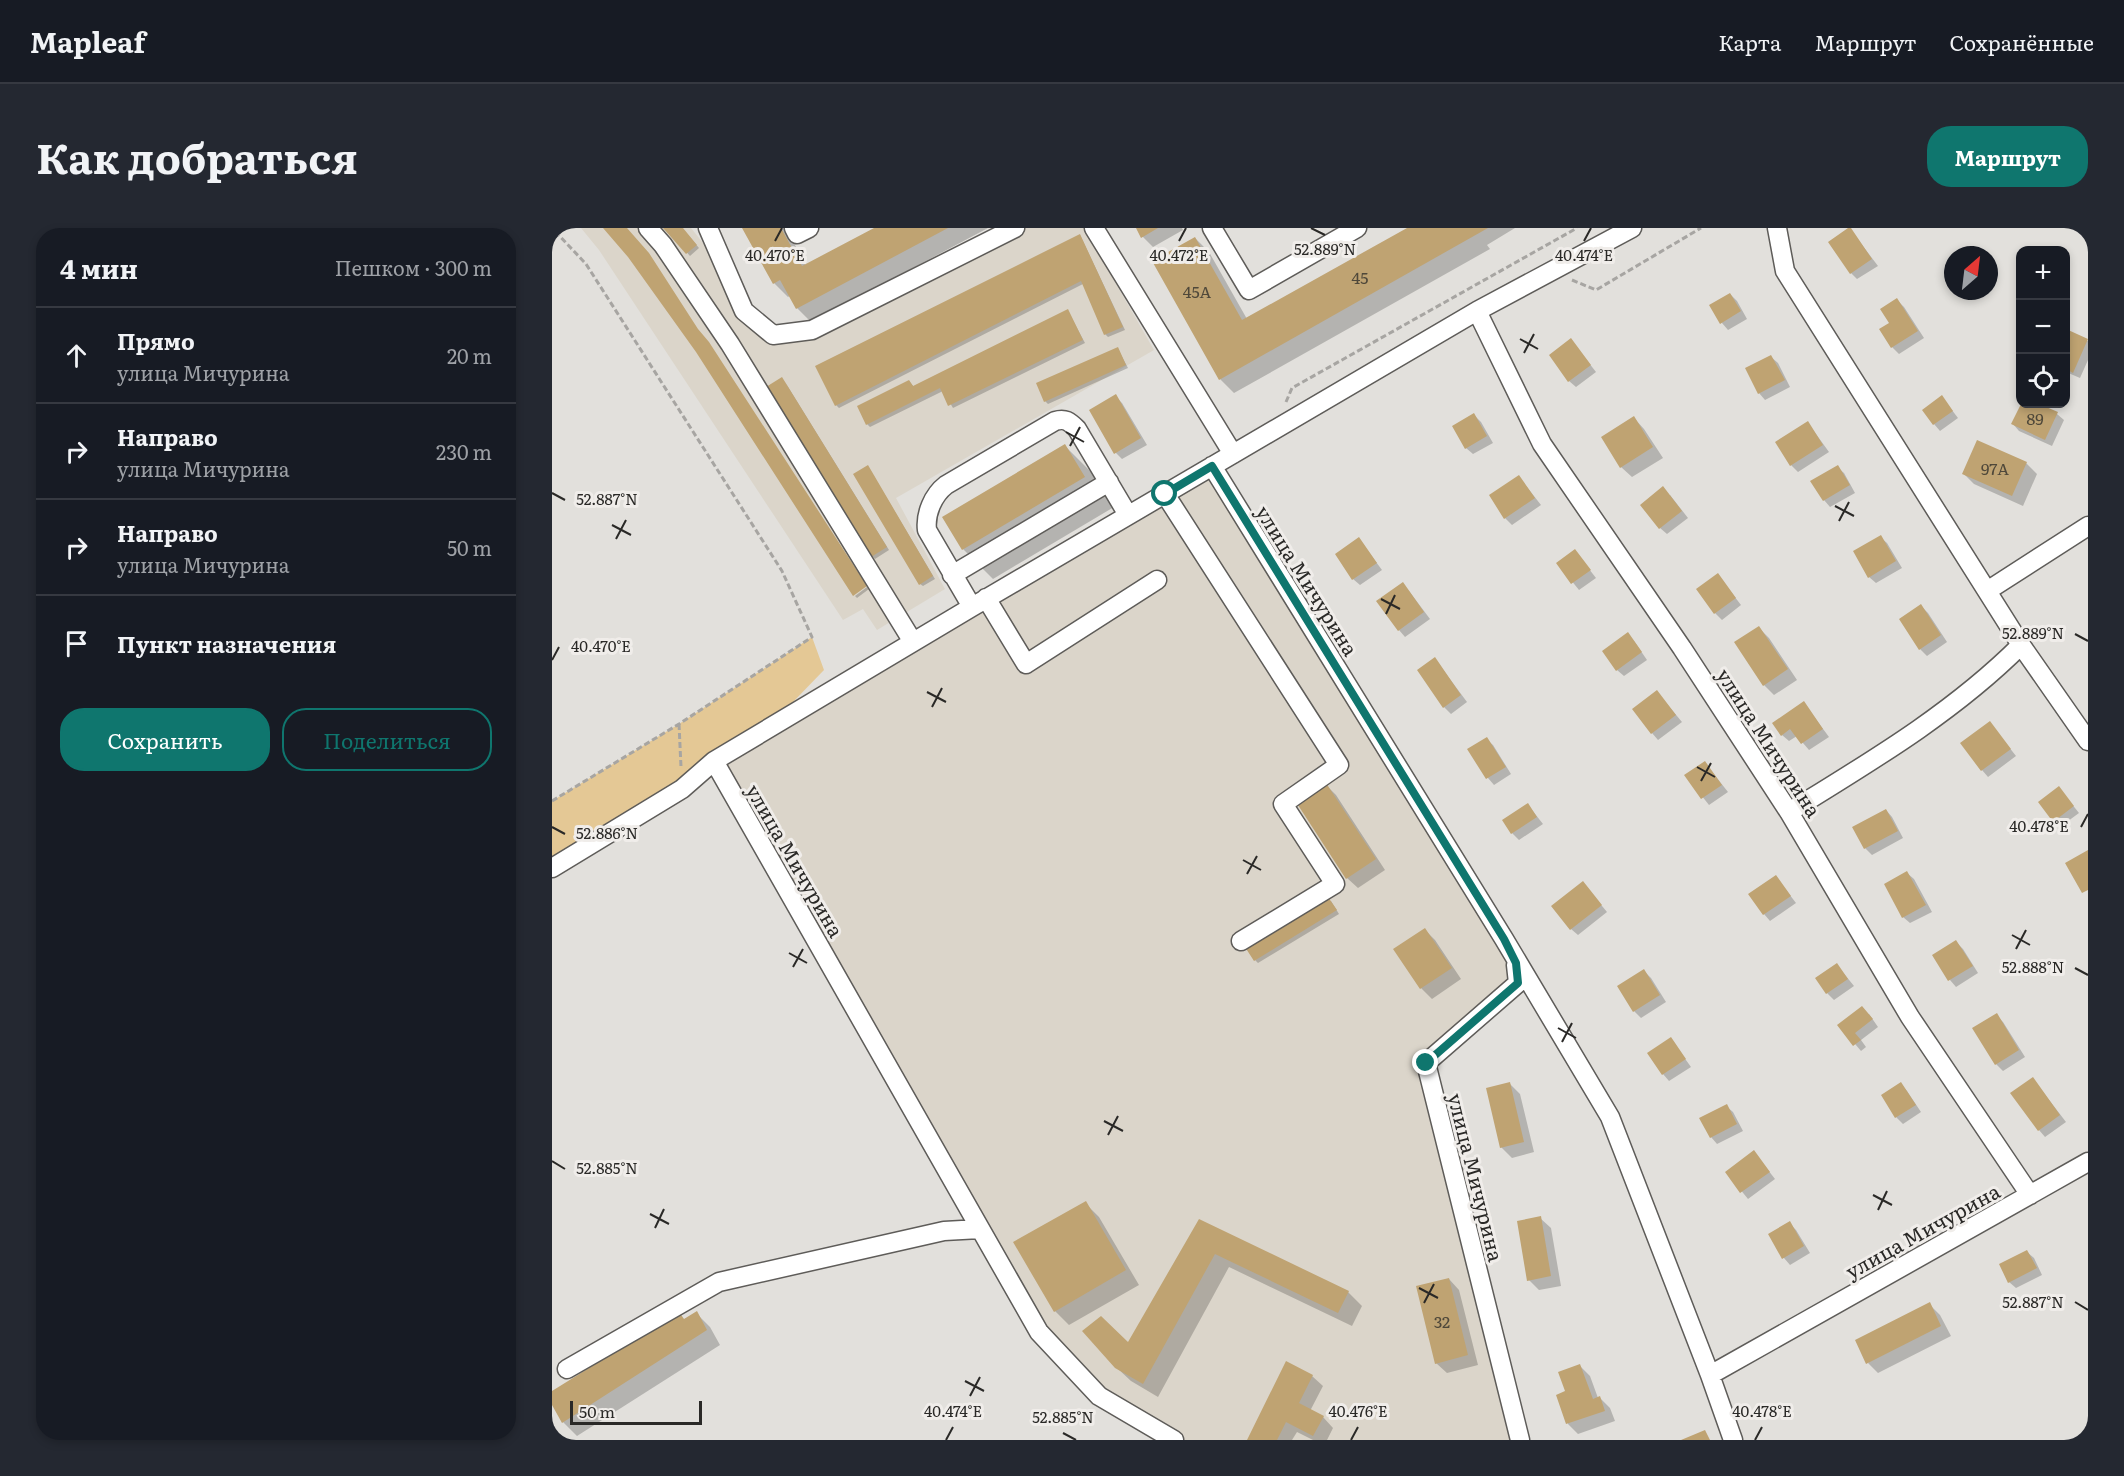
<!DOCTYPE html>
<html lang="ru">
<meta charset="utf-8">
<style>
body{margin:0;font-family:Literata,serif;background:#242831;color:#f1f3f6}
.controls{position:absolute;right:18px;top:18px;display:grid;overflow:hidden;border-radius:12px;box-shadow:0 3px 9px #0003}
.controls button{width:54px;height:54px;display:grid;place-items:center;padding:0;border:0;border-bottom:2px solid #363941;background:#171b24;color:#f1f3f6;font:30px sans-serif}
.compass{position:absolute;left:1392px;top:18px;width:54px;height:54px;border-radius:50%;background:#171b24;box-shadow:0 3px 9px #0003;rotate:28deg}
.scale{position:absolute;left:18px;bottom:15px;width:132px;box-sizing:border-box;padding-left:6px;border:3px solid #2a2927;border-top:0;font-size:16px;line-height:21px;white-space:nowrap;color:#2a2927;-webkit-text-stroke:4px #f0edea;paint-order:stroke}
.stop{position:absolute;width:18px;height:18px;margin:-14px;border:4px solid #0f766e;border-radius:50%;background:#fff}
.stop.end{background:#0f766e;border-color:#fff;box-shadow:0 2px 6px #0008}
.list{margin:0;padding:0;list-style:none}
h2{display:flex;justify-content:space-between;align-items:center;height:78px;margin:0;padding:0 24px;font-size:26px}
h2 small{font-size:20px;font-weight:400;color:#9ea1a6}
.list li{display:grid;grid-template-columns:39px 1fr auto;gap:18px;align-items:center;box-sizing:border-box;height:96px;padding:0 24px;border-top:2px solid #363941}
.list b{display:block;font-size:22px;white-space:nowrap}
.list p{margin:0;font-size:20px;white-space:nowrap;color:#9ea1a6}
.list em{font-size:20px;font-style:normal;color:#9ea1a6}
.actions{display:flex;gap:12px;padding:18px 24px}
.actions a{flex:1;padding:14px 0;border:2px solid #0f766e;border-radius:24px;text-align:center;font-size:21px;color:#0f766e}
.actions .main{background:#0f766e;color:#fff}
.icon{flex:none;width:33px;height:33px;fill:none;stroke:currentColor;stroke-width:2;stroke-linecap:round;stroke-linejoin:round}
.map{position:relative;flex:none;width:1536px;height:1212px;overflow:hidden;border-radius:24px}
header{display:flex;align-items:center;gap:36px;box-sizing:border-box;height:84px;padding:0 30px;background:#171b24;border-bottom:2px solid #363941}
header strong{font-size:28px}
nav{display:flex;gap:33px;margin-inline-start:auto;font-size:21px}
.intro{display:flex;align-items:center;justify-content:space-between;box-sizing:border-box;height:144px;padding:0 36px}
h1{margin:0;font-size:42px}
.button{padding:15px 27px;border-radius:24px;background:#0f766e;color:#fff;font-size:21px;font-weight:700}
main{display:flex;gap:36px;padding:0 36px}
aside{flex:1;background:#171b24;border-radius:24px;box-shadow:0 3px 9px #0003}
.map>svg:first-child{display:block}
.built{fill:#dbd5ca}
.green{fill:#e4c895}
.shadow{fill:#0003}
.building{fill:#bfa372}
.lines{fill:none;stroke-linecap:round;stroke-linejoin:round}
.minor-casing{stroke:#5e5c59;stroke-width:21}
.path{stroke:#a7a5a2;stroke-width:3;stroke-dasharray:6 3;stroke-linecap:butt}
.minor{stroke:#fff;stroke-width:18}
.route{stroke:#0f766e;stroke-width:8}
.ticks{fill:none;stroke:#2a2927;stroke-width:2}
.labels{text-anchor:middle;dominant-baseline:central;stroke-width:6;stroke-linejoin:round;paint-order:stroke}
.number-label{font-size:16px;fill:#4f483a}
.street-label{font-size:20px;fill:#2a2927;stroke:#f0edea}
.ticks-label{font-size:15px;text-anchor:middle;fill:#2a2927;stroke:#f0edea;stroke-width:6;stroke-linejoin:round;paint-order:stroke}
</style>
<header>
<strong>Mapleaf</strong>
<nav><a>Карта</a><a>Маршрут</a><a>Сохранённые</a></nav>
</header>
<div class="intro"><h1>Как добраться</h1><a class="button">Маршрут</a></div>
<main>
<aside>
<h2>4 мин<small>Пешком · 300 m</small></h2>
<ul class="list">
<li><svg class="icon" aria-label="ahead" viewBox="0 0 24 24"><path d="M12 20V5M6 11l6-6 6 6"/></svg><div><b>Прямо</b><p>улица Мичурина</p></div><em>20 m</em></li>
<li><svg class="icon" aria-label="right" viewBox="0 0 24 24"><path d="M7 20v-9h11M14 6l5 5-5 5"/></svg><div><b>Направо</b><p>улица Мичурина</p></div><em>230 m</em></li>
<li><svg class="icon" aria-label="right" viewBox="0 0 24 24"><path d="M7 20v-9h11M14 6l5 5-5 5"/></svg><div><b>Направо</b><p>улица Мичурина</p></div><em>50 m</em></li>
<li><svg class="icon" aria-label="arrive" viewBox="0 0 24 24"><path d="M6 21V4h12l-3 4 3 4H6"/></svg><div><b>Пункт назначения</b></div></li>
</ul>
<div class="actions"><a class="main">Сохранить</a><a>Поделиться</a></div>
</aside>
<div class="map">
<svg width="1536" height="1212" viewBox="0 0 1536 1212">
<rect width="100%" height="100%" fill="#e2e0dc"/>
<!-- built -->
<path class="built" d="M29,0H139L232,116L449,0H532L602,122L344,270L393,361L325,402L311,381L291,392L47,22Z
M660,238L952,711L966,755L874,835L968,1212H622L547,1168L487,1104L162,533Z"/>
<!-- green -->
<path class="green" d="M260,409L272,442L241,474L0,640V573L127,496Z"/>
<!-- shadow -->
<path class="shadow" d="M113,0H130L147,20L138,28Z
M192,0H234L254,38L325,0H436L259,94L245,80L239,67L236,69L222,55Z
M586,0H630L631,2L601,19L591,9Z
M858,0H963L935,17L938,21L682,165L668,151L643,10L657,24L695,91Z
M1298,1L1326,38L1305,51L1299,45Z
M528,7L573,102L556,109L553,106L531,56L287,180L284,177Z
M1178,66L1185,73L1195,91L1176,102L1170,95Z
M1345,72L1352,79L1372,110L1347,126L1340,119L1339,95Z
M516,83L533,115L401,180L391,163L318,199L315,196L357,153L362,159Z
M1515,103L1536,113V132L1528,150L1514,144Z
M1019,112L1044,144L1024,159L1017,153Z
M566,121L576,140L496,176L493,173Z
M1219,129L1226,135L1238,159L1213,172L1207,165Z
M233,154L337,322L323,331L320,328Z
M563,168L570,175L595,217L570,231L564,225Z
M1390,169L1406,190L1388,203L1382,196Z
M1470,176H1483L1505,186L1512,192L1500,218L1467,203L1461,196Z
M922,187L929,194L941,215L921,226L914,220Z
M1082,190L1092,201L1111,230L1080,249L1069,239Z
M1256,195L1277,224L1246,244L1239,237Z
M513,218L543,248L562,279L441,351L411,321Z
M1474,235L1485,246L1471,278L1422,256L1412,246Z
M1285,239L1292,245L1303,265L1278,279L1272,272Z
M318,242L383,351L371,358L368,356Z
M967,249L989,277L960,297L953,290Z
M1118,267L1136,290L1115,306L1108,300Z
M1328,309L1335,315L1350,340L1324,355L1317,349Z
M807,311L830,342L808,357L801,351Z
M1023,323L1044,350L1027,362L1006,336Z
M1166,347L1189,377L1170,392L1163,385Z
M315,359L317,361L305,370L303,368Z
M857,363L878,391L853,409L847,402Z
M1369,378L1376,385L1395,414L1375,428L1368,421Z
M1207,400L1217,410L1245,452L1222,467L1212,457Z
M1082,413L1095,432L1072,448L1065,442Z
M883,431L915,474L899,486L892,479Z
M1105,464L1130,494L1106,512L1100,505Z
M1252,475L1277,509L1257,522L1245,508L1237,513L1230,507Z
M1438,495L1464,528L1436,549L1430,542Z
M934,511L941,517L959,546L942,557L936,550L917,521Z
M1153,535L1176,564L1157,577L1134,548Z
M774,557L784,567L833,642L806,660L795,650Z
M1507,560L1527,585L1508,599L1502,593Z
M976,577L991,596L967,612L960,605Z
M1334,582L1340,589L1351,610L1320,627L1313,620L1302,600Z
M1355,645L1362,651L1380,684L1358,695L1351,689Z
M1224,649L1244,675L1218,693L1212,686Z
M1031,655L1055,684L1026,707L1019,701Z
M779,673L787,686L706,735L703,732Z
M873,702L883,712L909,751L880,771L869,760L843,721Z
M1404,714L1411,721L1426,745L1404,759L1398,752Z
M1285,737L1302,758L1282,772L1275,765Z
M1092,743L1099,750L1114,774L1089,790L1082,783Z
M1317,786L1326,799L1309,812L1314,819L1309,823L1287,797Z
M1444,787L1451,794L1473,829L1451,843L1444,836Z
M1119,811L1139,839L1117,853L1111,846Z
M1481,851L1514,894L1493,909L1487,902Z
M958,856L968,866L982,924L960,930L949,919Z
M1349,856L1355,863L1369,884L1351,896L1344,889Z
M1174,878L1181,884L1191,903L1165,916L1159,909Z
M1202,924L1223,951L1196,971L1175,945Z
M533,975L547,989L587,1057L517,1097L503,1083L464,1015Z
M988,990L999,1000L1009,1058L987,1062L977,1052Z
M648,993L796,1064L810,1078L800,1098L677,1039L606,1169L579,1153L564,1139Z
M1237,995L1244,1002L1258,1025L1238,1037L1232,1030L1218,1006Z
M1475,1024L1482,1030L1490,1047L1464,1060L1457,1054Z
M897,1051L907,1062L926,1137L895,1145L884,1135Z
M1377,1076L1388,1087L1399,1108L1326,1145L1316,1135Z
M144,1085L158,1099L168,1117L25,1208L11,1194L0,1173V1165Z
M1028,1138L1038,1148L1046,1170H1048L1058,1180L1063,1193L1026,1206L1016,1196L1006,1168L1015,1164Z
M760,1148L771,1158L758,1183L771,1189L781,1200L775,1212H761L745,1204L740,1212H696Z"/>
<!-- building -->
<path class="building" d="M51,0H75L97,25L146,101L157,114L315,358L301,368L144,124L76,29Z
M111,0H131L145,17L134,26Z
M190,0H229L250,38L322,0H396L244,81L228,52L221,56Z
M584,0H606L589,10Z
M855,0H936L667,152L600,33L643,9L690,92Z
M1296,0H1299L1320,31L1298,46L1276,14Z
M528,6L571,99L552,107L529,53L283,178L263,138Z
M1178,65L1189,83L1168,96L1157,77Z
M1345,70L1366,103L1339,120L1327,101L1337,95L1328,81Z
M516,81L531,112L396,178L388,160L314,197L305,178L357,152L361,158Z
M1514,101L1536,111L1521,145L1514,141Z
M1019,110L1039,137L1016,154L997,127Z
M566,119L574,137L492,174L484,155Z
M1219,127L1233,152L1206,166L1193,140Z
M230,149L335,319L319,329L214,159Z
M564,166L589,210L562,226L537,182Z
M1390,167L1401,183L1381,197L1370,182Z
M1469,176H1487L1506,184L1493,212L1459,196Z
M922,185L935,208L913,221L900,198Z
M1082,188L1101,219L1068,240L1049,209Z
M1256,193L1271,217L1238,238L1223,214Z
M1425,212L1475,234L1460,268L1410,246Z
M513,216L533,249L410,322L390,289Z
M316,237L381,348L367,357L301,246Z
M1286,237L1298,257L1271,273L1258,253Z
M967,247L983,270L952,291L937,267Z
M1111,258L1130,283L1107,301L1088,277Z
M1329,307L1344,333L1316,350L1301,323Z
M807,309L825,335L800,352L783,326Z
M1023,321L1039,342L1019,356L1004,335Z
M1166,345L1184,370L1162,386L1144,361Z
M851,354L872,384L846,403L824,373Z
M1369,376L1389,407L1367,422L1347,391Z
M1207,398L1236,441L1211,458L1182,414Z
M1076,404L1090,424L1064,443L1050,423Z
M883,429L909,467L891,480L865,442Z
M1105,462L1124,487L1099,506L1080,481Z
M1252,473L1271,501L1249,516L1238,501L1229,508L1220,495Z
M1438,493L1459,521L1429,543L1408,515Z
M935,509L954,539L934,551L915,521Z
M1153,533L1170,557L1149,571L1132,547Z
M774,555L824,631L794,651L744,574Z
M1507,558L1522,578L1501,594L1486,574Z
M976,575L985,589L959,606L950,592Z
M1334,581L1346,603L1312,621L1300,599Z
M1536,622V662L1530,665L1513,635Z
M1355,643L1374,677L1350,690L1332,656Z
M1224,647L1239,668L1211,687L1196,666Z
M1031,653L1050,677L1018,702L999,678Z
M776,669L785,682L702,733L693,719Z
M873,700L900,740L868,761L841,721Z
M1404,712L1421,738L1396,753L1380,727Z
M1285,735L1296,751L1274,766L1263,750Z
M1092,741L1108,767L1081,784L1065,758Z
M1310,778L1321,791L1303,805L1309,812L1301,818L1285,797Z
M1445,785L1467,822L1443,837L1420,800Z
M1119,809L1134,831L1110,847L1095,825Z
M1481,849L1508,887L1486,903L1458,865Z
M958,854L972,914L948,920L934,860Z
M1349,854L1364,877L1343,890L1329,867Z
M1175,876L1185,896L1158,910L1147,890Z
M1202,922L1218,944L1188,965L1173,944Z
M534,973L574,1042L502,1084L461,1014Z
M989,988L999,1048L975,1053L965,993Z
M647,991L797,1063L786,1085L663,1026L591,1156L563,1140L530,1103L549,1088L576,1114Z
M1238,993L1252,1018L1230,1031L1216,1006Z
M1475,1022L1485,1040L1456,1055L1447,1036Z
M897,1050L916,1127L883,1136L864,1058Z
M1378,1074L1389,1098L1314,1136L1303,1112Z
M145,1083L155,1102L10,1195L0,1177V1163L127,1084L132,1091Z
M734,1133L761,1147L747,1175L772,1188L761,1208L734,1194L725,1212H695Z
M1028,1136L1041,1171L1048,1168L1053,1183L1014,1196L1004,1167L1013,1163L1006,1144Z
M1153,1202L1158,1212H1129Z"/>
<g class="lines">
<defs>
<path id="minor" d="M96,0L111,17L178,116L361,414
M156,0L192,83L221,107L260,102L463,0
M242,0L245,6L257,0
M542,0L681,226
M660,0L697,62L805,0
M1225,0L1233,43L1469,417L1536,513
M925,83L990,216L1130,420L1237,584L1358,789L1478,967
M660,238L952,711L1058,889L1158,1147L1536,934
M613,266L787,537L731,576L783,656L689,713
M400,347L557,254
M1435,363L1536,298
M434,370L474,436L605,352
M420,379L375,302C373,286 381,267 394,257L503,193C513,190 517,193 525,201L576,287
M162,533L487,1104L547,1168L622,1212
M1237,584C1318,534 1401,485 1469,417
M0,640L130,561L162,533L420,379L925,83L1080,0
M964,737L966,755L874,835L968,1212
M15,1141L167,1054L392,1003L428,1001
M1158,1147L1181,1212"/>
</defs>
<!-- minor casing -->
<use href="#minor" class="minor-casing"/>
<!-- path -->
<path class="path" d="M1020,52L1044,62L1149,0
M734,174L740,160L1025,0
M127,496L129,539
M0,573L127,496L260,409L230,343L34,36L0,0"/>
<!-- minor -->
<use href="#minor" class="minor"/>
</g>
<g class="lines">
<!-- route -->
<path class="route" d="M613,266L660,238L952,711L964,735L966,755L874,835"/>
</g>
<!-- ticks -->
<path class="ticks" d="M759,0L773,7M223,13L230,0M627,13L634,0M1032,13L1039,0M968,111L986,121M972,125L982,106M514,204L532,214M518,218L528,199M0,265L13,272M1283,278L1302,288M1287,293L1297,274M60,297L79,307M64,311L74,292M829,371L848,381M834,386L843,367M1523,406L1536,413M0,432L7,419M375,464L394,474M380,479L390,460M1145,539L1163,549M1149,553L1159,535M0,599L13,606M1529,599L1536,586M691,632L709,642M695,646L705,628M1460,707L1478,717M1464,721L1474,702M237,725L255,735M241,739L251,721M1523,740L1536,747M1006,800L1024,810M1010,814L1020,795M552,893L571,903M556,907L566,888M0,933L13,941M1321,967L1340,977M1326,982L1335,963M98,986L117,996M103,1000L112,981M867,1060L886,1070M1523,1074L1536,1082M872,1075L882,1056M413,1153L432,1163M418,1168L428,1149M511,1205L524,1212M394,1212L401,1199M799,1212L806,1199M1203,1212L1210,1199"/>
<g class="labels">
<!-- number labels -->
<g class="number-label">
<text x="808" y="49">45</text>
<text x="645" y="63">45А</text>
<text x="1483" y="190">89</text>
<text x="1443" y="240">97А</text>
<text x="890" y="1093">32</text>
</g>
<!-- street labels -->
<g class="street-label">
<text transform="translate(756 352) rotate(58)">улица Мичурина</text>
<text transform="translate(1218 514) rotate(57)">улица Мичурина</text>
<text transform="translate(244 632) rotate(60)">улица Мичурина</text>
<text transform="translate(925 949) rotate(76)">улица Мичурина</text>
<text transform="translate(1370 1002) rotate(-29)">улица Мичурина</text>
</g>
</g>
<g class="ticks-label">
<text x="773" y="27">52.889°N</text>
<text x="223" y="33">40.470°E</text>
<text x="627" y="33">40.472°E</text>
<text x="1032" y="33">40.474°E</text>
<text x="55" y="277">52.887°N</text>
<text x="1481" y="411">52.889°N</text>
<text x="49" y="424">40.470°E</text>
<text x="1487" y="604">40.478°E</text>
<text x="55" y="611">52.886°N</text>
<text x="1481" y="745">52.888°N</text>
<text x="55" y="946">52.885°N</text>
<text x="1481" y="1080">52.887°N</text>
<text x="401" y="1189">40.474°E</text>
<text x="806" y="1189">40.476°E</text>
<text x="1210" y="1189">40.478°E</text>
<text x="511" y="1195">52.885°N</text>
</g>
</svg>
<div class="controls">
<button>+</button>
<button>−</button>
<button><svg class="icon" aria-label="locate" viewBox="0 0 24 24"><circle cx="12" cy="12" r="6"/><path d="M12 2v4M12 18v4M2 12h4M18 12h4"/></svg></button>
</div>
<svg class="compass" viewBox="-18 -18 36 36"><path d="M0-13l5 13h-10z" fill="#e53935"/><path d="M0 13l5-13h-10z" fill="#9ea1a6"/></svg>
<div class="scale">50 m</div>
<div class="stop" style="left:613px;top:266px"></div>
<div class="stop end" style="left:874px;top:835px"></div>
</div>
</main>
